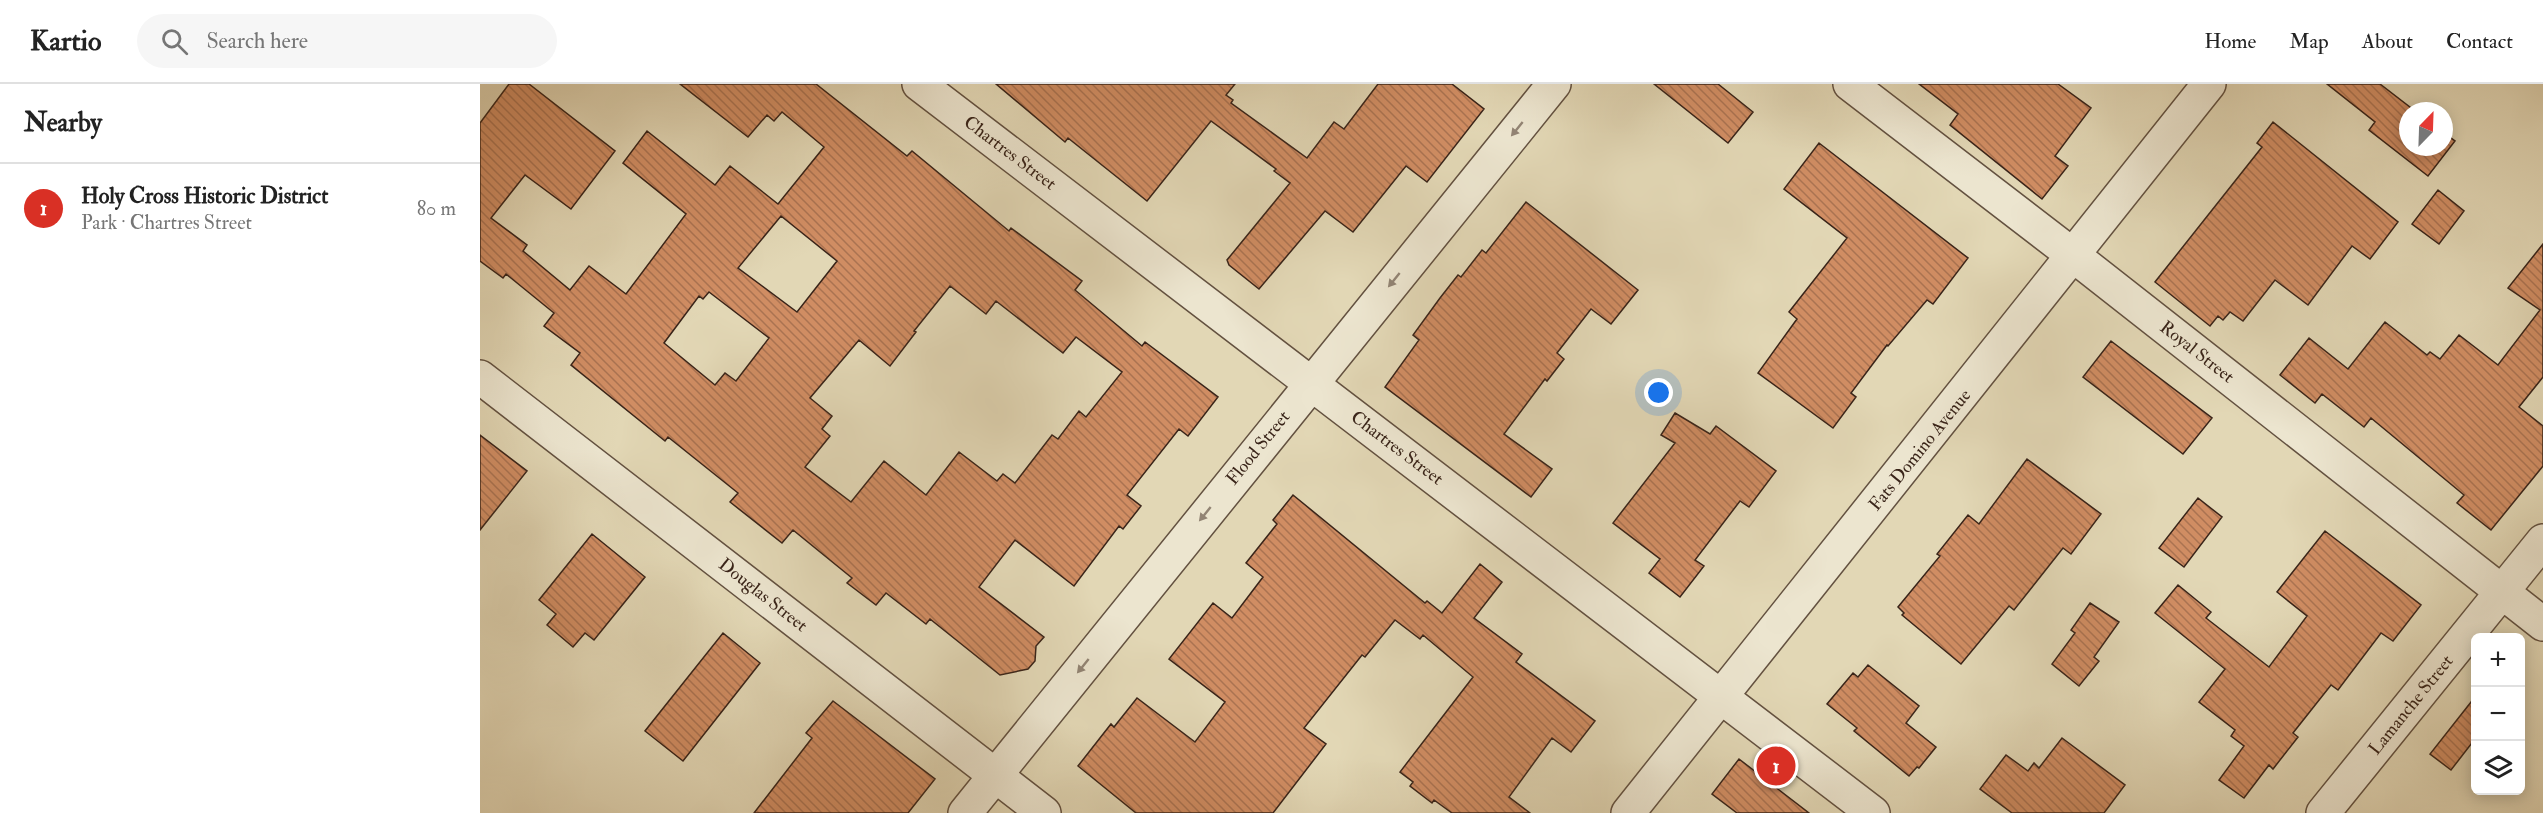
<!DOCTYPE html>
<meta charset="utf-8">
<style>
body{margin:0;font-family:"IM FELL Double Pica",serif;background:#f6f6f6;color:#222}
.controls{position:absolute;right:18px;bottom:18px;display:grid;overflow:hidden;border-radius:9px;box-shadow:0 3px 15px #0003}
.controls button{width:54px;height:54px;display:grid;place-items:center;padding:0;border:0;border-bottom:2px solid #e0e0e0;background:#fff;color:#222;font:30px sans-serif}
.compass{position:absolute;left:1919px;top:18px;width:54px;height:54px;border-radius:50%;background:#fff;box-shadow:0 3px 15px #0003;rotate:23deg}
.you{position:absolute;left:1179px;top:309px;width:21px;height:21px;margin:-15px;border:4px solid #fff;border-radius:50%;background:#1a73e8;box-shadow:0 0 0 9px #1a73e833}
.badge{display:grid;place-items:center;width:39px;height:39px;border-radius:50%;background:#d93025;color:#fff;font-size:20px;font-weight:700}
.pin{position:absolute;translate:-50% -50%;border:3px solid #fff;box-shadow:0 2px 6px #0006}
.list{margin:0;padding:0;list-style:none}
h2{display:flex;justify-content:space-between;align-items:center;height:78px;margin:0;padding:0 24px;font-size:26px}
h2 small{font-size:20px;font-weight:400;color:#767676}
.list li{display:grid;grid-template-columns:39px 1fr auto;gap:18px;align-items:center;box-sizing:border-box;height:90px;padding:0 24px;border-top:2px solid #e0e0e0}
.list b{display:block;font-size:22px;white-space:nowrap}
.list p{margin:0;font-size:20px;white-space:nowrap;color:#767676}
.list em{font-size:20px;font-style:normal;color:#767676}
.icon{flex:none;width:33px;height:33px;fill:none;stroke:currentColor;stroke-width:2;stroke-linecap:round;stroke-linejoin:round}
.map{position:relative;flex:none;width:2063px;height:729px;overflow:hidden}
header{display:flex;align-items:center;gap:36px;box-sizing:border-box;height:84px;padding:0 30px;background:#fff;border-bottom:2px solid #e0e0e0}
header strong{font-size:28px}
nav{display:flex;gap:33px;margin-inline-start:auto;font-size:21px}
.search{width:420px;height:54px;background:#f6f6f6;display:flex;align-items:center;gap:15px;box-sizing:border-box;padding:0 21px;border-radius:33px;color:#767676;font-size:22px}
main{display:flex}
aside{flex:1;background:#fff}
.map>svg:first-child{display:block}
.building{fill:url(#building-back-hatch);stroke:#392419;stroke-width:1.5;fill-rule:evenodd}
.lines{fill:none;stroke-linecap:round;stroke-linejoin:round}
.minor-casing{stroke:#635140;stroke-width:36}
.minor{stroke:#ece5cf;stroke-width:33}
.oneway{fill:#928474}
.labels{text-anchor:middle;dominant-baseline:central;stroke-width:4.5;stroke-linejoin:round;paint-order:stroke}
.street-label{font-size:18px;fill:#392419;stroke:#ece5cf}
</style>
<header>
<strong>Kartio</strong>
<div class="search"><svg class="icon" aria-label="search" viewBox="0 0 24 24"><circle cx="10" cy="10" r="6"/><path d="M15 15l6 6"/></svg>Search here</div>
<nav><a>Home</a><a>Map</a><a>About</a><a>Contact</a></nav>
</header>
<main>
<aside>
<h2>Nearby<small></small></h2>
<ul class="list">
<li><span class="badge">1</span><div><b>Holy Cross Historic District</b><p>Park · Chartres Street</p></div><em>80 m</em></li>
</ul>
</aside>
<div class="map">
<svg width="2063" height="729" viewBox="0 0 2063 729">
<defs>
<pattern id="building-back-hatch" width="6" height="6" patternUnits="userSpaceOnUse" patternTransform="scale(1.5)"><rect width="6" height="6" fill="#d08d63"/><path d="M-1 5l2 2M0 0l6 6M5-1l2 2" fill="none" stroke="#aa7351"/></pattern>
</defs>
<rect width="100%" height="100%" fill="#e2d7b5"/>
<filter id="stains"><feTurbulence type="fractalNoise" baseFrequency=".00333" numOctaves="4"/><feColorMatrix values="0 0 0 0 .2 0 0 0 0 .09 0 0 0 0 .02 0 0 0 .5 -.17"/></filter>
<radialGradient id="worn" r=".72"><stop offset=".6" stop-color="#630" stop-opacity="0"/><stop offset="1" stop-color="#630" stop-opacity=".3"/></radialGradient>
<!-- building -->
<path class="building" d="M29,0H49L135,67L91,125L45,91L11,134L47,161L43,167L90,206L109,182L146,210L206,130L143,79L167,47L235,101L250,82L298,120L344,63L302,28L294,37L287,31L268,53L200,0H336L427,72L432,67L529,147L531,144L602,197L595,206L662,262L665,258L738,313L708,352L699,345L647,411L661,422L643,445L639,442L594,502L535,456L499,503L564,553L556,562L555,577L548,585L520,591L450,535L446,540L406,509L396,521L367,499L372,494L313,446L302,459L250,418L258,409L188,353L185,357L91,281L100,269L64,242L74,229L26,190L23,194L0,177V39ZM301,132L357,177L317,228L258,184ZM470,202L506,230L516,217L583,269L596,253L642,288L606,333L599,327L578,355L572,351L535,399L523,390L517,397L479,368L446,411L404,377L371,418L325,383L350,352L342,345L352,332L330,314L379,256L410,282L436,248L434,247ZM229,208L289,254L256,297L245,289L235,301L184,259L219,212L223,215Z
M516,0H755L746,11L753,16L751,19L827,74L854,38L864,45L898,0H972L1004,25L947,98L926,82L873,148L845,127L779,205L749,181L747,176L810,99L794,87L796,85L731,37L667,117L588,54L585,58Z
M1174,0H1238L1273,28L1248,59Z
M1439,0H1578L1611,24L1575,72L1588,82L1562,115L1470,41L1478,30Z
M1847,0H1900L1935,27H1928V63H1964V49L1975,57L1948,92L1889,46L1895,38Z
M1793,38L1918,138L1890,175L1872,162L1828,221L1795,196L1763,237L1750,228L1743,236L1738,232L1730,242L1675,198L1782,63L1777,59Z
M1339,59L1488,174L1453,220L1447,216L1408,262L1407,261L1371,309L1376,313L1353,344L1278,289L1317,235L1309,228L1367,154L1304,105Z
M1958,106L1984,127L1959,160L1932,140Z
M1046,118L1158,206L1131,240L1111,225L1077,269L1084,275L1067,297L1065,295L1024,350L1072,385L1051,413L905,303L939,256L933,251L960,214L978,191L981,193L1002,166L1006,169Z
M2063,160V293L2039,323L2063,342V382L2011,446L1977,419L1984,411L1891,334L1884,343L1842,310L1835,319L1800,291L1829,254L1868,285L1905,238L1947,271L1950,268L1960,275L1979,251L2018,281L2060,226L2028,204Z
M1631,257L1732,334L1703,370L1603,293Z
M1195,329L1230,350L1236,342L1296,387L1269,423L1260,417L1215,476L1224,482L1200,513L1169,489L1180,475L1133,439L1195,359L1181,351Z
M0,351L47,387L0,446Z
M1547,375L1621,430L1591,470L1583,464L1534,526L1529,522L1481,580L1422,531L1424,529L1418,523L1460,472L1457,470L1488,431L1499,440Z
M813,411L945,519L947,517L962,529L1000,480L1022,498L994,534L1042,570L1036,578L1115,637L1091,668L1072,654L1029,713L1050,729H972L954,716L952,719L930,702L933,698L920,688L993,593L943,551L940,555L915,536L885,573L882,571L824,644L846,660L793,729H656L598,682L631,640L634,643L657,614L715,658L745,618L689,575L733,519L752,534L783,493L766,479L797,440L793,436Z
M1718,414L1742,433L1704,483L1679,464Z
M1845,447L1941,521L1913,557L1901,549L1858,606L1851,601L1813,649L1818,653L1793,685L1789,681L1764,714L1739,696L1764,662L1751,652L1755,646L1719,618L1745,585L1675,529L1698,501L1731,528L1726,534L1789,583L1827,532L1797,508Z
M112,450L165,493L114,556L105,549L93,563L67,541L76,530L59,516Z
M1610,519L1639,538L1614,573L1619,577L1599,602L1572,580L1595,549L1591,546Z
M243,549L280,579L203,677L165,647Z
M1388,581L1439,622L1426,639L1456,663L1439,684L1437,683L1429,692L1374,647L1377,644L1347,620L1373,589L1378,593Z
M1995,613V655L1971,686L1950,670Z
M353,617L455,695L428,729H274L332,654L326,649Z
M1582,654L1645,701L1624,729H1532L1500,705L1526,671L1548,687L1554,679L1559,684Z
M1259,675L1329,729H1257L1232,710Z"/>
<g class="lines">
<defs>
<path id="minor" d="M439,0L1393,729
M1370,0L1594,172L2063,540
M0,293L564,729
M485,729L1074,0
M1148,729L1729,0
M1843,729L2063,457"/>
</defs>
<!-- minor casing -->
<use href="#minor" class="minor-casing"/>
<!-- minor -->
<use href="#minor" class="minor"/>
</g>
<!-- one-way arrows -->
<defs><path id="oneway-solid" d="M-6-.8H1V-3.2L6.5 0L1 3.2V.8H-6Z" transform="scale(1.5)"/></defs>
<g class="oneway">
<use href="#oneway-solid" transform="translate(1037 45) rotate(129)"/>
<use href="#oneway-solid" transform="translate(914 196) rotate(129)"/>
<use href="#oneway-solid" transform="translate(725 430) rotate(129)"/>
<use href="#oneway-solid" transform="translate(603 582) rotate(129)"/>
</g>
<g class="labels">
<!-- street labels -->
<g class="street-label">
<text transform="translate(530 69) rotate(37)">Chartres Street</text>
<text transform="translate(1717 268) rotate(38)">Royal Street</text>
<text transform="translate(778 364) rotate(-51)">Flood Street</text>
<text transform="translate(917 364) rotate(37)">Chartres Street</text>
<text transform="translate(1440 366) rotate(-51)">Fats Domino Avenue</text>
<text transform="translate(283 511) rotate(38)">Douglas Street</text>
<text transform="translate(1931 621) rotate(-51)">Lamanche Street</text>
</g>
</g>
<rect width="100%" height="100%" filter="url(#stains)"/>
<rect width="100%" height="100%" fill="url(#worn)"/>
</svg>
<div class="controls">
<button>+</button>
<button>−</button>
<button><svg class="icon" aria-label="layers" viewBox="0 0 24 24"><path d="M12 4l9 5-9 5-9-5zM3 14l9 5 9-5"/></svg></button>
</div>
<svg class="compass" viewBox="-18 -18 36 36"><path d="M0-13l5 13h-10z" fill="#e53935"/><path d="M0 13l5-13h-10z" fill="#767676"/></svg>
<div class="you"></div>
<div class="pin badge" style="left:1296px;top:682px">1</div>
</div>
</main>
